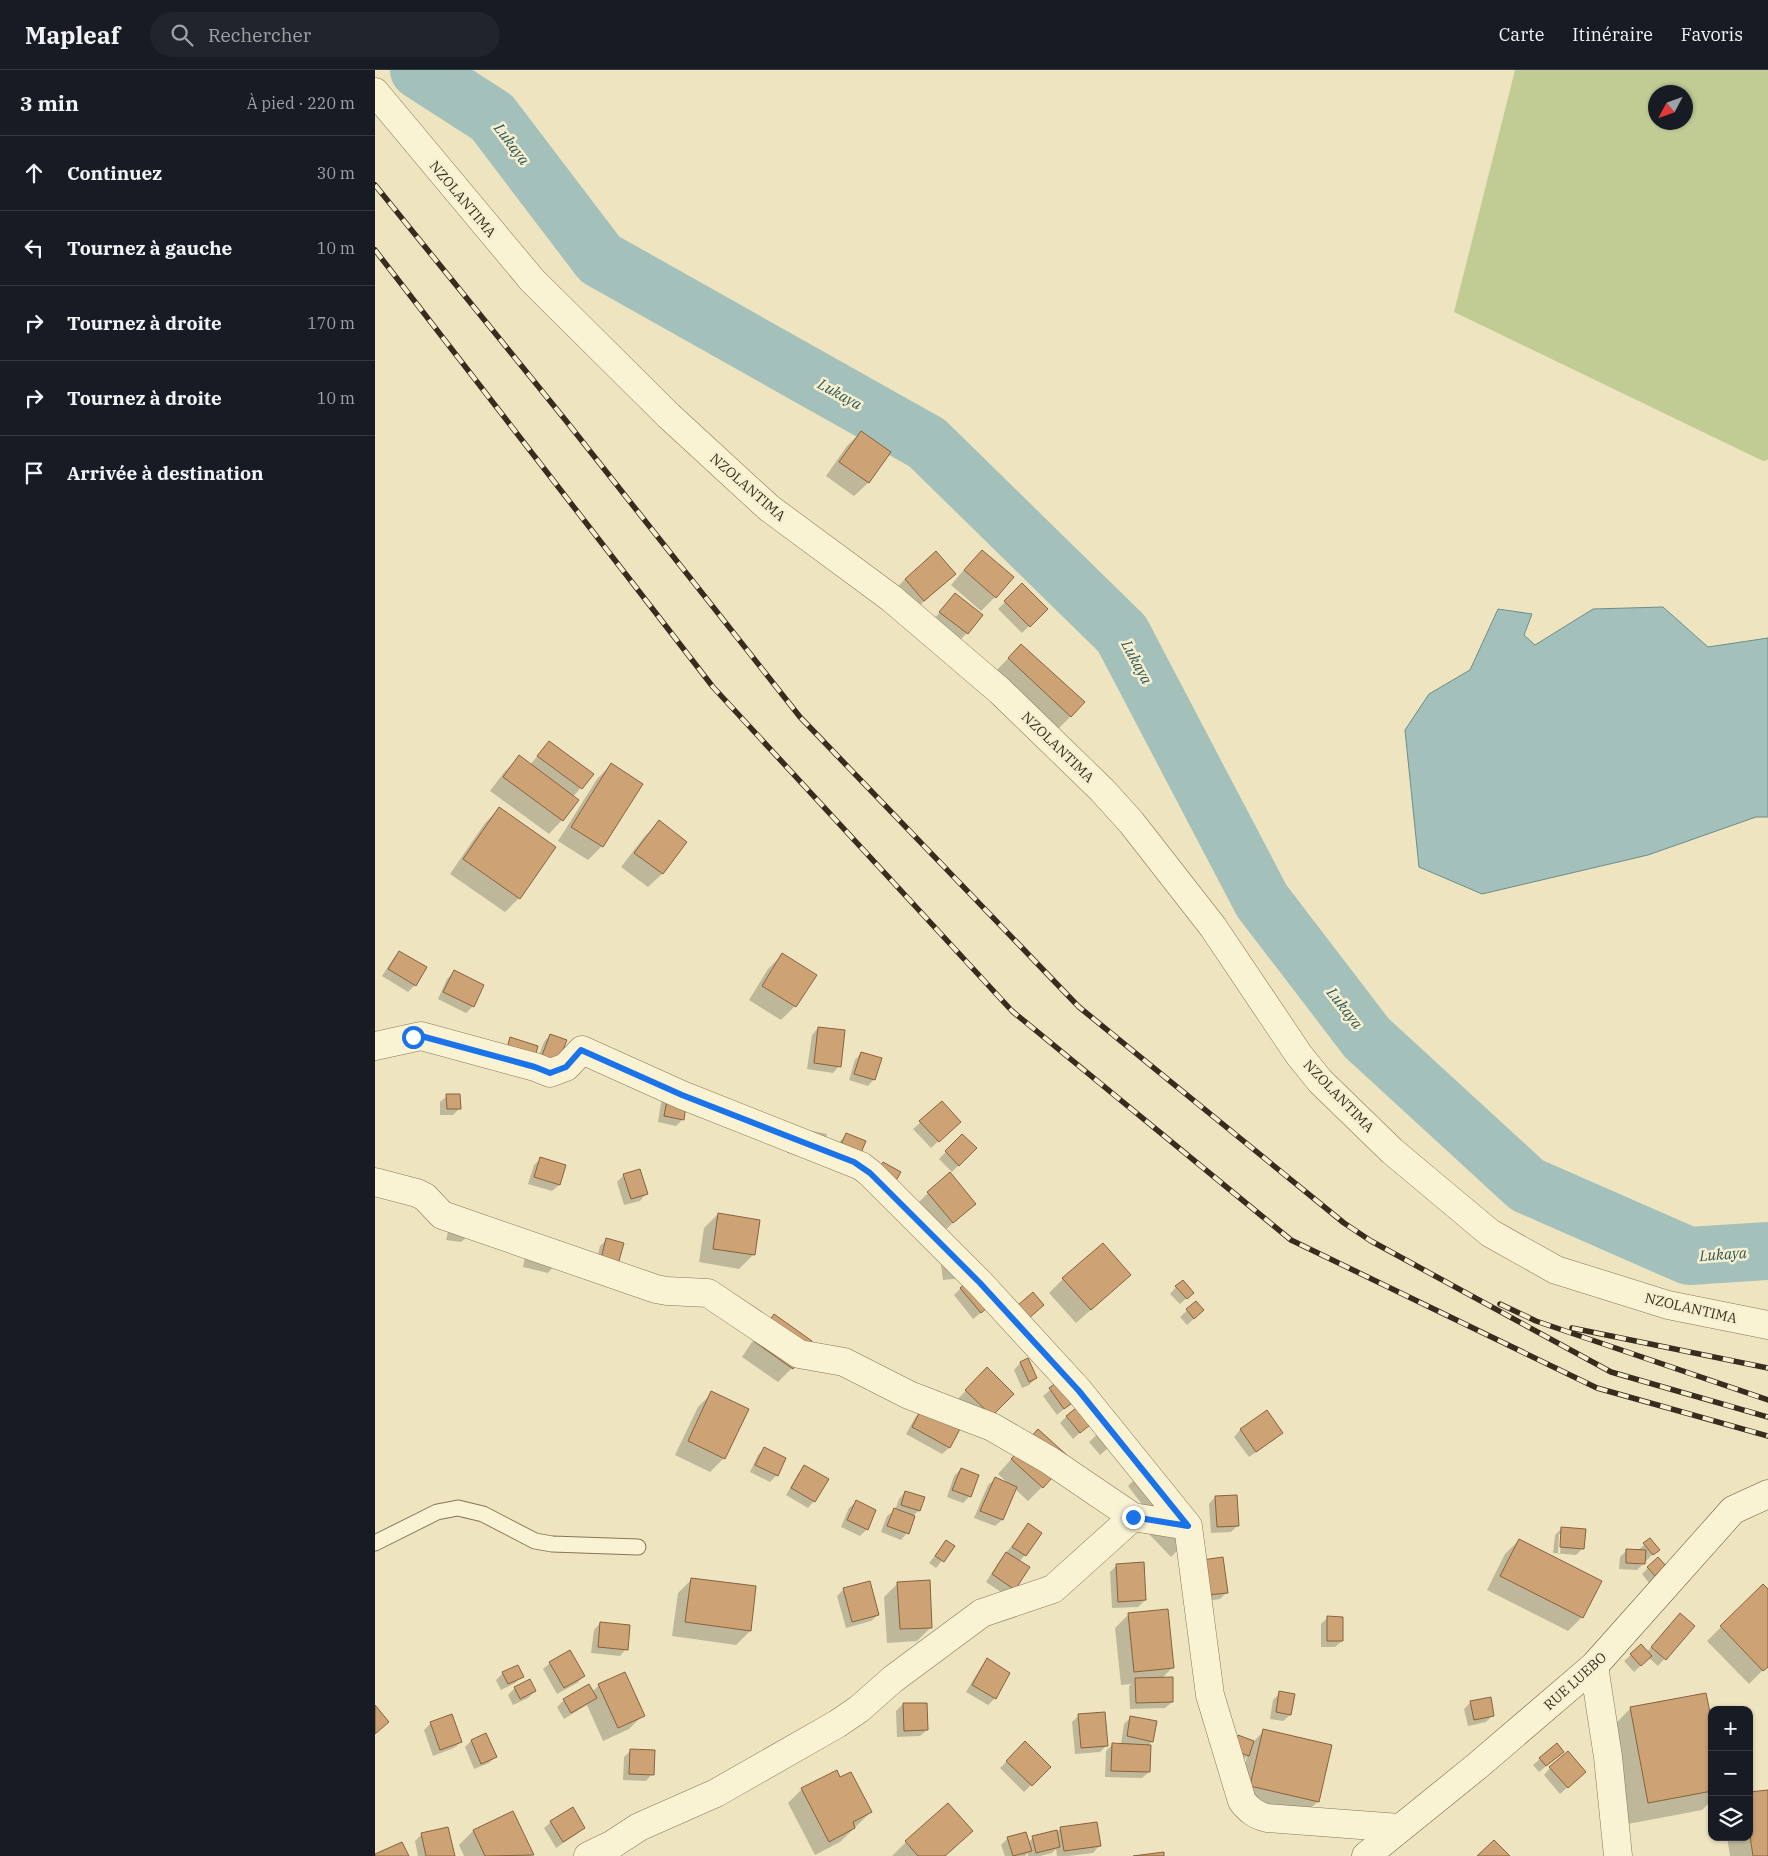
<!DOCTYPE html>
<html lang="fr">
<meta charset="utf-8">
<style>
body{margin:0;font-family:"IBM Plex Serif",serif;background:#20242c;color:#f1f3f6}
.controls{position:absolute;right:15px;bottom:15px;display:grid;overflow:hidden;border-radius:10px;box-shadow:0 1px 4px #0004}
.controls button{width:45px;height:45px;display:grid;place-items:center;padding:0;border:0;border-bottom:1px solid #363941;background:#171b24;color:#f1f3f6;font:25px sans-serif}
.compass{position:absolute;left:1273px;top:15px;width:45px;height:45px;border-radius:50%;background:#171b24;box-shadow:0 1px 4px #0004;rotate:229deg}
.stop{position:absolute;width:15px;height:15px;margin:-11px;border:4px solid #1a73e8;border-radius:50%;background:#fff}
.stop.end{background:#1a73e8;border-color:#fff;box-shadow:0 1px 5px #0008}
.list{margin:0;padding:0;list-style:none}
h2{display:flex;justify-content:space-between;align-items:center;height:65px;margin:0;padding:0 20px;font-size:21px}
h2 small{font-size:16px;font-weight:400;color:#9ea1a6}
.list li{display:grid;grid-template-columns:32px 1fr auto;gap:15px;align-items:center;box-sizing:border-box;height:75px;padding:0 20px;border-top:1px solid #363941}
.list b{display:block;font-size:19px;white-space:nowrap}
.list em{font-size:16px;font-style:normal;color:#9ea1a6}
.icon{flex:none;width:28px;height:28px;fill:none;stroke:currentColor;stroke-width:2;stroke-linecap:round;stroke-linejoin:round}
.map{position:relative;flex:none;width:1393px;height:1786px;overflow:hidden}
header{display:flex;align-items:center;gap:30px;box-sizing:border-box;height:70px;padding:0 25px;background:#171b24;border-bottom:1px solid #363941}
header strong{font-size:24px}
nav{display:flex;gap:28px;margin-inline-start:auto;font-size:18px}
.search{width:350px;height:45px;background:#20242c;display:flex;align-items:center;gap:12px;box-sizing:border-box;padding:0 18px;border-radius:28px;color:#9ea1a6;font-size:19px}
main{display:flex}
aside{flex:1;background:#171b24}
.map>svg:first-child{display:block}
.green{fill:#c0cc94;fill-rule:evenodd}
.water{fill:#a3c0bb;stroke:#6a8e89}
.shadow{fill:#0003;fill-rule:evenodd}
.lines{fill:none;stroke-linecap:round;stroke-linejoin:round}
.river{stroke:#a3c0bb;stroke-width:58}
.building{fill:#cda375;stroke:#87623e}
.lane-casing{stroke:#877658;stroke-width:17}
.street-casing{stroke:#877658;stroke-width:29}
.secondary-casing{stroke:#69573b;stroke-width:29}
.lane{stroke:#f9f2d3;stroke-width:15}
.street{stroke:#f9f2d3;stroke-width:28}
.secondary{stroke:#f9f2d3;stroke-width:28}
.rail-casing{stroke:#372c1d;stroke-width:5.5}
.rail{stroke:#f6efd0;stroke-width:4;stroke-dasharray:11;stroke-linecap:butt}
.route{stroke:#1a73e8;stroke-width:6}
.labels{text-anchor:middle;dominant-baseline:central;stroke-width:5;stroke-linejoin:round;paint-order:stroke}
.street-label{font-size:14px;fill:#372c1d;stroke:#f6efd0}
.water-label{font-size:15px;font-style:italic;fill:#2c5557;stroke:#f6efd0}
</style>
<header>
<strong>Mapleaf</strong>
<div class="search"><svg class="icon" aria-label="search" viewBox="0 0 24 24"><circle cx="10" cy="10" r="6"/><path d="M15 15l6 6"/></svg>Rechercher</div>
<nav><a>Carte</a><a>Itinéraire</a><a>Favoris</a></nav>
</header>
<main>
<aside>
<h2>3 min<small>À pied · 220 m</small></h2>
<ul class="list">
<li><svg class="icon" aria-label="ahead" viewBox="0 0 24 24"><path d="M12 20V5M6 11l6-6 6 6"/></svg><div><b>Continuez</b></div><em>30 m</em></li>
<li><svg class="icon" aria-label="left" viewBox="0 0 24 24"><path d="M17 20v-9H6M10 6l-5 5 5 5"/></svg><div><b>Tournez à gauche</b></div><em>10 m</em></li>
<li><svg class="icon" aria-label="right" viewBox="0 0 24 24"><path d="M7 20v-9h11M14 6l5 5-5 5"/></svg><div><b>Tournez à droite</b></div><em>170 m</em></li>
<li><svg class="icon" aria-label="right" viewBox="0 0 24 24"><path d="M7 20v-9h11M14 6l5 5-5 5"/></svg><div><b>Tournez à droite</b></div><em>10 m</em></li>
<li><svg class="icon" aria-label="arrive" viewBox="0 0 24 24"><path d="M6 21V4h12l-3 4 3 4H6"/></svg><div><b>Arrivée à destination</b></div></li>
</ul>
</aside>
<div class="map">
<svg width="1393" height="1786" viewBox="0 0 1393 1786">
<rect width="100%" height="100%" fill="#eee5c0"/>
<!-- green -->
<path class="green" d="M1140,0H1393V390L1388,391L1079,242ZM1280,22H1310V52H1280Z"/>
<!-- water -->
<path class="water" d="M1288,537L1333,577L1393,568V747H1381L1273,785L1107,824L1044,797L1030,660L1054,624L1095,600L1123,539L1157,544L1149,565L1160,575L1218,539Z"/>
<!-- shadow -->
<path class="shadow" d="M486,362L514,383L493,413L479,426L451,406L472,376Z
M593,495L620,527L606,541L576,515Z
M580,504L535,544L517,523L530,509Z
M647,515L671,539L647,563L623,539Z
M580,524L592,563L585,570L559,549Z
M646,575L696,646L682,660L620,602Z
M174,672L217,704L198,727L187,750L174,764L115,721L130,701L144,687L155,695Z
M236,695L266,714L227,776L213,790L183,771L222,709Z
M124,739L144,828L130,842L75,804L110,753Z
M284,752L310,772L287,804L273,817L246,797L270,766Z
M24,882L40,915L33,922L7,906L18,889Z
M407,885L420,936L406,950L374,930L393,899Z
M79,902L98,936L91,943L63,929L72,909Z
M443,958L464,996L458,1003L432,999L437,965Z
M175,965L180,996L159,997L169,972Z
M486,983L499,1009L493,1016L474,1010L480,990Z
M72,1026L85,1038L78,1045H65V1032Z
M293,1026L308,1049L301,1056L283,1052L286,1033Z
M567,1033L584,1052L556,1078L538,1059Z
M423,1058L452,1064L448,1083L441,1090L412,1083L416,1064Z
M472,1064L484,1084L459,1083L465,1071Z
M587,1065L600,1078L577,1102L564,1089Z
M166,1089L189,1096L184,1115L177,1121L153,1114L159,1095Z
M249,1105L271,1124L265,1131L249,1135L242,1112Z
M553,1123L600,1134L563,1166L539,1137Z
M343,1144L378,1185L364,1199L324,1192L329,1158Z
M79,1155L93,1166L86,1172L71,1170L73,1162Z
M232,1170L247,1174L219,1199L225,1176Z
M150,1187L179,1196L173,1203L148,1197Z
M573,1189L587,1208L568,1210L566,1195Z
M755,1205L701,1253L674,1223L688,1209Z
M801,1217L817,1223L805,1234L795,1224Z
M586,1218L618,1233L598,1249L579,1225Z
M821,1232V1247L812,1255L805,1247Z
M385,1260L417,1298L403,1312L367,1287Z
M652,1290L661,1308L654,1315L647,1318L639,1300L645,1293Z
M612,1299L637,1324L602,1359L577,1335Z
M688,1309L702,1328L682,1345L668,1326Z
M337,1323L349,1388L335,1402L300,1385L323,1337Z
M548,1339L584,1359L574,1378L567,1384L531,1364L541,1346Z
M892,1342L906,1363L900,1369L874,1387L859,1367L865,1360Z
M692,1346L718,1351L698,1369L685,1353Z
M729,1358L733,1378L725,1385L714,1372Z
M649,1375L667,1417L653,1431L640,1419L627,1450L620,1456L599,1448L613,1415L620,1409L635,1415L623,1404Z
M389,1379L402,1405L395,1412L375,1402L383,1385Z
M430,1397L439,1431L433,1438L411,1425L423,1404Z
M586,1399L595,1426L588,1433L572,1427L579,1406Z
M760,1409L797,1429L776,1446L753,1416Z
M530,1422L544,1440L538,1446L532,1463L526,1470L506,1462L512,1446L520,1440L524,1429Z
M840,1427L863,1455L856,1462L836,1463L834,1434Z
M481,1432L492,1459L485,1466L466,1457L474,1438Z
M654,1455L650,1485L644,1492L653,1497L632,1526L611,1512L625,1490Z
M1187,1458L1208,1478L1201,1485L1178,1483L1180,1465ZM1184,1464H1187L1185,1483H1183Z
M773,1463L817,1466L796,1487Z
M1144,1470L1207,1547L1193,1561L1112,1520L1130,1484Z
M1275,1470L1283,1480L1276,1486L1271,1491L1269,1489V1493L1262,1500L1244,1499L1245,1487L1252,1480L1262,1481Z
M571,1472L578,1477L561,1498L554,1493Z
M742,1495L770,1530L763,1537L737,1538L735,1502Z
M821,1497L852,1522L845,1529L825,1532Z
M1273,1498H1292L1275,1514L1267,1504Z
M317,1509L380,1518L375,1561L361,1575L297,1566L303,1523Z
M523,1513L556,1557L542,1571L512,1573L509,1527Z
M1388,1516L1393,1521V1595L1374,1614L1332,1571Z
M469,1519L503,1545L496,1551L471,1558L462,1526Z
M754,1544L798,1597L786,1609L797,1632L790,1638L755,1639L754,1616L757,1614L746,1615L740,1558Z
M952,1548L967,1571L960,1577H946V1554Z
M1299,1552L1318,1557L1283,1596L1274,1588L1259,1602L1249,1591L1256,1585L1272,1582Z
M225,1553L251,1579L245,1586L216,1583L219,1560Z
M612,1590L620,1628L613,1635L591,1622L606,1597Z
M175,1593L209,1606L202,1613L182,1624L168,1599Z
M128,1603L147,1606L140,1613L126,1620L121,1610Z
M224,1615L268,1645L254,1659L228,1671L212,1635L189,1649L182,1637L189,1630L213,1616L217,1622Z
M140,1618L160,1621L153,1628L138,1635L133,1625Z
M905,1623L915,1645L908,1651L895,1649L898,1630Z
M1096,1632L1118,1645L1111,1652L1093,1656L1089,1639Z
M528,1634L552,1660L545,1666L522,1667L521,1641Z
M1256,1638L1337,1658V1730L1327,1740L1253,1754L1235,1659Z
M704,1645L732,1675L725,1682L700,1684L697,1652Z
M756,1647L777,1671L773,1676L774,1702L767,1708L730,1707L731,1681L738,1674H746L749,1654Z
M56,1653L86,1672L79,1678L58,1686L49,1660Z
M889,1661L943,1731L929,1745L862,1730L872,1686L866,1692L852,1687L878,1672Z
M111,1664L120,1687L114,1693L99,1699L90,1677L96,1671Z
M650,1673L674,1697L649,1722L625,1698Z
M256,1680L277,1704L271,1711L248,1710L249,1687Z
M1181,1688L1164,1702L1158,1695L1165,1689Z
M1175,1698L1203,1708L1185,1724L1169,1705Z
M465,1709L496,1742L465,1772L440,1785L413,1733L427,1719Z
M1393,1721V1786H1355L1352,1767H1374V1724Z
M137,1743L158,1784L156,1786H89L84,1775L98,1761Z
M176,1752L209,1758L202,1764L181,1778L169,1758Z
M72,1758L79,1786H43L40,1771L46,1765Z
M686,1758L724,1776L718,1783L693,1786H682L681,1779L677,1783L665,1786H653V1783L650,1786H630L626,1775L633,1768L653,1772L658,1768L682,1762Z
M596,1761L570,1786H517L531,1772Z"/>
<g class="lines">
<!-- river -->
<path class="river" d="M44,0L117,47L225,189L552,373L747,564L887,831L992,968L1152,1115L1314,1186L1393,1181"/>
</g>
<!-- building -->
<path class="building" d="M486,361L516,382L494,413L464,392Z
M607,480L639,507L621,528L589,500Z
M561,481L581,504L549,531L530,509Z
M647,513L673,539L655,557L629,531Z
M580,523L608,545L593,564L564,542Z
M646,574L710,632L696,647L633,588Z
M174,671L219,704L207,719L162,686Z
M144,685L204,730L188,751L128,707Z
M236,693L268,714L228,777L196,757Z
M124,737L181,777L145,829L88,789Z
M284,750L312,772L288,804L259,783Z
M24,881L52,897L41,916L13,899Z
M407,883L442,905L421,937L387,916Z
M79,900L109,915L99,937L68,922Z
M443,957L470,960L466,997L439,993Z
M175,964L192,970L181,997L165,991Z
M135,967L163,976L159,991L131,982Z
M486,982L507,988L500,1010L479,1004Z
M71,1024H85L86,1039H72Z
M293,1025L312,1028L309,1050L289,1046Z
M567,1031L586,1052L564,1072L544,1051Z
M471,1063L491,1071L485,1085L465,1077Z
M587,1064L602,1078L584,1096L570,1081Z
M165,1087L191,1095L185,1115L159,1107Z
M508,1092L526,1102L518,1116L500,1105Z
M265,1099L273,1124L256,1129L248,1104Z
M575,1102L601,1134L578,1153L552,1122Z
M343,1143L385,1150L380,1185L338,1179Z
M231,1168L249,1173L242,1198L225,1193Z
M728,1173L756,1205L716,1240L687,1208Z
M605,1201L626,1226L606,1243L585,1218Z
M808,1210L819,1223L812,1229L800,1216Z
M658,1222L669,1235L653,1249L642,1236Z
M821,1231L829,1240L819,1249L811,1239Z
M399,1244L437,1271L418,1299L380,1272Z
M653,1288L662,1308L654,1312L645,1292Z
M612,1297L639,1324L617,1346L590,1320Z
M689,1307L704,1328L689,1339L674,1318Z
M336,1321L374,1339L350,1389L313,1371Z
M706,1334L720,1351L705,1363L691,1346Z
M547,1338L585,1359L575,1378L537,1357Z
M892,1340L908,1363L881,1382L865,1359Z
M663,1359L695,1388L668,1418L636,1389Z
M389,1377L411,1388L403,1406L380,1395Z
M429,1395L454,1409L440,1432L416,1418Z
M586,1398L604,1405L596,1427L577,1420Z
M620,1407L642,1417L628,1450L605,1441Z
M530,1421L550,1427L545,1441L526,1435Z
M862,1425L864,1456L842,1457L840,1426Z
M481,1430L501,1440L493,1460L472,1450Z
M519,1438L540,1446L534,1464L512,1456Z
M653,1453L667,1463L651,1486L637,1477Z
M1186,1457L1211,1459L1209,1479L1185,1477Z
M1275,1468L1285,1480L1278,1485L1268,1473Z
M1144,1469L1227,1511L1208,1548L1125,1506Z
M571,1470L580,1476L569,1492L560,1486Z
M1251,1479L1271,1480L1270,1494L1251,1493Z
M631,1482L655,1497L640,1520L617,1504Z
M848,1487L853,1523L832,1525L827,1490Z
M1283,1487L1293,1498L1282,1508L1272,1497Z
M769,1492L771,1530L743,1532L741,1494Z
M316,1508L381,1516L376,1561L310,1552Z
M555,1510L557,1558L525,1559L522,1512Z
M495,1511L504,1545L477,1552L468,1518Z
M1388,1514L1393,1519V1597L1388,1601L1345,1556Z
M793,1539L799,1598L759,1602L753,1543Z
M1305,1543L1320,1556L1291,1590L1276,1577Z
M952,1546L968,1547V1571H952Z
M225,1552L255,1555L253,1580L223,1577Z
M1266,1574L1277,1586L1266,1596L1255,1584Z
M195,1580L210,1606L189,1618L174,1592Z
M612,1588L635,1603L621,1629L597,1615Z
M143,1595L149,1607L133,1614L127,1602Z
M250,1602L270,1646L243,1658L223,1614Z
M798,1607V1632L761,1633L760,1608Z
M155,1609L161,1621L145,1629L139,1617Z
M214,1614L222,1628L196,1643L188,1629Z
M904,1621L920,1624L916,1645L901,1642Z
M1331,1623L1337,1652V1721L1273,1733L1255,1637Z
M1116,1627L1119,1646L1099,1650L1095,1631Z
M528,1633H552L553,1660L529,1661Z
M0,1635L14,1652L0,1664Z
M730,1642L733,1676L706,1678L703,1644Z
M77,1644L87,1672L65,1680L55,1652Z
M755,1646L782,1651L778,1672L752,1666Z
M888,1659L957,1675L944,1732L875,1716Z
M111,1663L122,1687L106,1694L96,1670Z
M863,1665L879,1671L874,1686L858,1680Z
M650,1671L676,1697L657,1716L631,1691Z
M737,1673L776,1675L775,1702L736,1701Z
M1182,1673L1189,1682L1171,1696L1164,1688Z
M255,1679L280,1680L279,1705L254,1704Z
M1193,1681L1211,1702L1193,1718L1174,1697Z
M462,1700L465,1707L476,1702L497,1742L478,1752L480,1758L454,1772L426,1718Z
M1393,1720V1786H1378L1374,1759V1722Z
M573,1733L598,1761L570,1786H543L530,1771Z
M198,1737L210,1758L188,1772L175,1751Z
M138,1741L159,1785L110,1786L98,1760Z
M722,1752L726,1776L689,1781L685,1757Z
M73,1757L80,1786H51L46,1763Z
M682,1760L685,1777L661,1783L657,1766Z
M651,1762L657,1781L638,1786L632,1767Z
M1119,1770L1135,1786H1102Z
M27,1772L34,1786H0V1784Z
M789,1782V1786H758Z"/>
<g class="lines">
<defs>
<path id="lane" d="M0,1473L62,1442L83,1438L108,1444L160,1471L177,1474L263,1477"/>
<path id="street" d="M0,22L157,210L294,346L394,438L516,528L625,621L727,720L756,752L838,857L924,985L945,1011L1017,1081L1115,1163L1181,1200L1293,1235L1393,1255
M0,976L46,966L160,997L175,1003L191,997L207,980L307,1025L486,1096L495,1103L605,1213L704,1321L813,1456
M0,1112L42,1123L50,1127L67,1145L281,1219L292,1221L333,1223L424,1284L469,1292L534,1325L617,1357L674,1390L758,1447L813,1456L835,1625L867,1731C874,1740 880,1745 892,1748L1025,1758
M1219,1596L1233,1687L1243,1786
M213,1786L238,1774L264,1757L341,1723L462,1654L484,1639L518,1609L607,1543L678,1519L758,1447"/>
<path id="secondary" d="M991,1786L1101,1697L1219,1596L1358,1440L1393,1424"/>
</defs>
<!-- lane casing -->
<use href="#lane" class="lane-casing"/>
<!-- street casing -->
<use href="#street" class="street-casing"/>
<!-- secondary casing -->
<use href="#secondary" class="secondary-casing"/>
<!-- lane -->
<use href="#lane" class="lane"/>
<!-- street -->
<use href="#street" class="street"/>
<!-- secondary -->
<use href="#secondary" class="secondary"/>
<defs>
<path id="rail" d="M0,115L192,352L425,647L704,937L969,1153L996,1171L1236,1302L1393,1347
M0,180L338,617L637,941L916,1170L1222,1318L1393,1366
M1125,1234L1161,1251L1393,1330
M1197,1258L1393,1298"/>
</defs>
<!-- rail casing -->
<use href="#rail" class="rail-casing"/>
<!-- rail -->
<use href="#rail" class="rail"/>
</g>
<g class="lines">
<!-- route -->
<path class="route" d="M38,967L46,966L160,997L175,1003L191,997L206,980L307,1025L479,1092L495,1103L605,1213L704,1321L813,1456L758,1447"/>
</g>
<g class="labels">
<!-- street labels -->
<g class="street-label">
<text transform="translate(88 129) rotate(50)">NZOLANTIMA</text>
<text transform="translate(373 417) rotate(41)">NZOLANTIMA</text>
<text transform="translate(683 677) rotate(44)">NZOLANTIMA</text>
<text transform="translate(964 1026) rotate(46)">NZOLANTIMA</text>
<text transform="translate(1316 1238) rotate(13)">NZOLANTIMA</text>
<text transform="translate(1200 1611) rotate(-42)">RUE LUEBO</text>
</g>
<!-- water labels -->
<g class="water-label">
<text transform="translate(137 74) rotate(53)">Lukaya</text>
<text transform="translate(465 324) rotate(29)">Lukaya</text>
<text transform="translate(762 592) rotate(62)">Lukaya</text>
<text transform="translate(970 938) rotate(52)">Lukaya</text>
<text transform="translate(1348 1184) rotate(-4)">Lukaya</text>
</g>
</g>
</svg>
<div class="controls">
<button>+</button>
<button>−</button>
<button><svg class="icon" aria-label="layers" viewBox="0 0 24 24"><path d="M12 4l9 5-9 5-9-5zM3 14l9 5 9-5"/></svg></button>
</div>
<svg class="compass" viewBox="-18 -18 36 36"><path d="M0-13l5 13h-10z" fill="#e53935"/><path d="M0 13l5-13h-10z" fill="#9ea1a6"/></svg>
<div class="stop" style="left:38px;top:967px"></div>
<div class="stop end" style="left:758px;top:1447px"></div>
</div>
</main>
